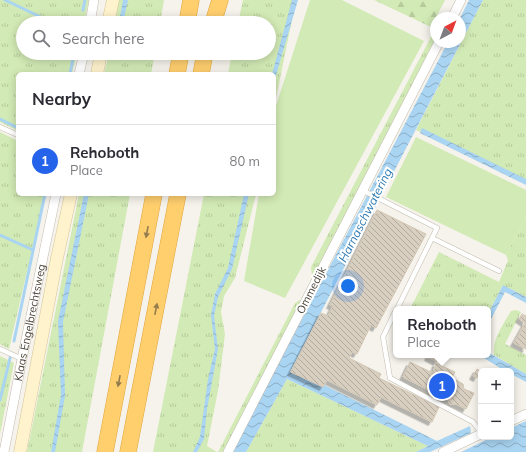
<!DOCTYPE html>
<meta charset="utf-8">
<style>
body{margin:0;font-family:Mulish,sans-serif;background:#f2f2f3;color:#2b2b33}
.controls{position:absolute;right:12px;bottom:12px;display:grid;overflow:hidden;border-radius:6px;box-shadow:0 2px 10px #0003}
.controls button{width:36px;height:36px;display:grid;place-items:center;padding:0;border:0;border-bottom:1px solid #e1e1e2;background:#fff;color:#2b2b33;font:20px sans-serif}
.compass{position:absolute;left:430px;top:12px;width:36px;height:36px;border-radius:50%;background:#fff;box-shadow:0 2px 10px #0003;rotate:41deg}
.you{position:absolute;left:348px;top:286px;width:14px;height:14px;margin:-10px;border:3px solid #fff;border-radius:50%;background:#1a73e8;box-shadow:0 0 0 6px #1a73e833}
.badge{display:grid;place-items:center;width:26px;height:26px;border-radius:50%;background:#2563eb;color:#fff;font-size:13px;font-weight:700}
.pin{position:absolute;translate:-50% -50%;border:2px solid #fff;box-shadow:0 1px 4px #0006}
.popup{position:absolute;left:393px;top:306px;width:98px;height:52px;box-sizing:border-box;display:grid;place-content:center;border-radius:6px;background:#fff;filter:drop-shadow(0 1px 3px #0005);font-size:13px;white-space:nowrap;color:#7c7c81}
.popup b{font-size:15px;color:#2b2b33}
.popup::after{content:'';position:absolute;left:50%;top:100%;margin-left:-8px;border:8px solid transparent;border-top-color:#fff}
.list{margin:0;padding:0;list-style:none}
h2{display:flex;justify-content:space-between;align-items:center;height:52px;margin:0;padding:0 16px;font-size:17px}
h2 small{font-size:13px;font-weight:400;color:#7c7c81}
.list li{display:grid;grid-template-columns:26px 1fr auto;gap:12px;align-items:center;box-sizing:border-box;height:72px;padding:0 16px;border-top:1px solid #e1e1e2}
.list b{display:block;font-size:15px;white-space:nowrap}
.list p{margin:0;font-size:13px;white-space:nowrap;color:#7c7c81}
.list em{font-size:13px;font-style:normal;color:#7c7c81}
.icon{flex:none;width:22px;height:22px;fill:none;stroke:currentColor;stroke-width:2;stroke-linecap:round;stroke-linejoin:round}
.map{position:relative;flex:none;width:526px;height:452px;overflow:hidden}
.search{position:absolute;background:#fff;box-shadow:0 2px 10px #0003;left:16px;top:16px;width:260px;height:44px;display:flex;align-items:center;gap:10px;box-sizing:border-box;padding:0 14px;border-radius:22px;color:#7c7c81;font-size:15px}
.panel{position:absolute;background:#fff;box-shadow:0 2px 10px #0003;left:16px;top:72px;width:260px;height:124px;border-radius:6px}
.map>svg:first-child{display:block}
.grass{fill:url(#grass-tufts)}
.forest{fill:url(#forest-firs)}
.garden{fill:#d2eab5}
.water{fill:url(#water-waves)}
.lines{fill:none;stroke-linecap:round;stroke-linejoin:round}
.stream{stroke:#a9d4f2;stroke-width:3}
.building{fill:url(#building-back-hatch);stroke:#d3c7b4;filter:url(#shadow)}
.service-casing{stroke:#c2bbae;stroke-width:5.5}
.minor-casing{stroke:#c2bbae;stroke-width:10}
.secondary-casing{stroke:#d6c79b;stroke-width:13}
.motorway-casing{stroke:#e0a43c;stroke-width:17}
.service{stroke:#fff;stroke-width:4.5}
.minor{stroke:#fff;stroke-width:9}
.secondary{stroke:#fff3cd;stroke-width:12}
.motorway{stroke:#ffcf6e;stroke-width:16}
.oneway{fill:#937c4e}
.labels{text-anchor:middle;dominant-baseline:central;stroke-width:4;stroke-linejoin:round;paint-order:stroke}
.street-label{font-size:11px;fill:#4b4439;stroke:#fff}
.water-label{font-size:12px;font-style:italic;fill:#2e7ab2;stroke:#fff}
</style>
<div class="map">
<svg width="526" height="452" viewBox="0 0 526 452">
<defs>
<pattern id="grass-tufts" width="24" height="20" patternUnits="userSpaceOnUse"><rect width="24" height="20" fill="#d2eab5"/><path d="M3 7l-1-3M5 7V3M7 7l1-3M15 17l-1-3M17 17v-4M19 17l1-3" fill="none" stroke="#b6ca9c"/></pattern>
<pattern id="forest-firs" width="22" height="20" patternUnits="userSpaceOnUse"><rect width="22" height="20" fill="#d2eab5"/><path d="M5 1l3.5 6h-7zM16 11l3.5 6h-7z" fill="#b6ca9c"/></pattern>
<pattern id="water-waves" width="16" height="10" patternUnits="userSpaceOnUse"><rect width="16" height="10" fill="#a9d4f2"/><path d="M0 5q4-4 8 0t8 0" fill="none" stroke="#8caec5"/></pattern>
<pattern id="building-back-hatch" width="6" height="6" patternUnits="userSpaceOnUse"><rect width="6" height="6" fill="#d8cfc1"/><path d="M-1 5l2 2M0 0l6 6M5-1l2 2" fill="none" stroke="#b1aa9e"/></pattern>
<filter id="shadow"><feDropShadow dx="-3.5" dy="3.5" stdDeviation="0" flood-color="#0004"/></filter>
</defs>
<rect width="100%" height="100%" fill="#f6f3ec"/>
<!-- grass -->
<path class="grass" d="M0,0H89L84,23H23V53H77L72,74H18V131L0,122Z
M119,0H164L160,23H115Z
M243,0H296L274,108V74H228L232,53H269V23H238Z
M483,0H526V184L416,130Z
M436,30V42L316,275L312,277L311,267L434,31Z
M109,53H155L151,74H104Z
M0,132L18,141V194H45L9,349L0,344Z
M79,194H130L82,452H27Z
M204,194H256L235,278L224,296L221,312L225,334L218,391L207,446L217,452H153Z
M526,217V297L503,285L488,314V309H447L443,306L435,309H410L439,252L499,282L508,260L506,255Z
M300,300L301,305L226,452H218L295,303Z
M516,310L521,312L505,344L526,355V374L494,355C492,339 503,325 511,311Z
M0,356L14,363L0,434Z
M287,379L428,446L416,452H246Z"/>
<!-- forest -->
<path class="forest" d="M374,0H445L431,27Z"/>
<!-- garden -->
<path class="garden" d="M310,0H342L424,41L285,298L244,281L259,194H274V112Z
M416,137L526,190V217L506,255L386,197Z"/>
<!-- water -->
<path class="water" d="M123,0H128L123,23H119Z
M292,0H298L274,82V74H272Z
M469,0H483L290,372L323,387L324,385L437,441L470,426L471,433L430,452H416L428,446L287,379L246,452H232L448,42H460V18Z
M422,128L526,179V185L420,133Z
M84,194H89L63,322L65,396L55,452H51L61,395L58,321Z
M244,194H249L232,269L218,297L214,316L218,349L207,409L204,439L197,452H193L200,437L208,379L215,349L211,315L215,294L228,268Z
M503,285L526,297V303L505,292L488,325V314Z
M488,352L526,374V382L511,374V371H505L479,355H488Z
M526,421V452H461L492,437H511V428Z"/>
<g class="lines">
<!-- stream -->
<path class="stream" d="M5,0L53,23
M83,10L85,0
M80,23V21
M70,74L74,53
M0,119L18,128
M0,235L33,250
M14,341L45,194
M0,400L11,354"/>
</g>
<!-- building -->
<path class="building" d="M377,210L426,234L376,328L371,325L357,354L352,352L349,358L381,374L379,378L439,407L432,422L381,397L377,405L327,380L323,387L291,372L321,313L328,316L333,306L330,305Z
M522,314L526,316V349L514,343L525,323L519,319Z
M429,355H441L437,362L428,357Z
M410,362L433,373L436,363L455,372L450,382L454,384L456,380L463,384L464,389L474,393L466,409L456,404H450L448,400L403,377Z
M477,369L480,371L477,378L473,376Z"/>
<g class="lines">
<defs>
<path id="service" d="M0,127L18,135
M362,190L437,228L432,238
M397,309L432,238L499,271
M396,310L383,337L390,378L473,422L481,433
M0,349L22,359"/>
<g id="minor">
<path d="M452,18L461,0"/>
<path d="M90,23L94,0"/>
<path d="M79,74L84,53"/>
<path d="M511,421L526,414"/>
<path id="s1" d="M4,452L22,359L56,194"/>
<path d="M228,452L439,42"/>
<path d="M443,452L481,434"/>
</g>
<path id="secondary" d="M108,23L113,0
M97,74L101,53
M20,452L57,258L71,194"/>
<path id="motorway" d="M187,23L191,0
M213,23L220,0
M177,74L181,53
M201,74L205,53
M105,452L154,194
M128,452L178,194"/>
</defs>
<!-- service casing -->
<use href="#service" class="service-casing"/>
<!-- minor casing -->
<use href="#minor" class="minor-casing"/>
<!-- secondary casing -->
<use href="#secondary" class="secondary-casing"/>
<!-- motorway casing -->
<use href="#motorway" class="motorway-casing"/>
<!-- service -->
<use href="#service" class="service"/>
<!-- minor -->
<use href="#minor" class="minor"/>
<!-- secondary -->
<use href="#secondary" class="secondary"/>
<!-- motorway -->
<use href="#motorway" class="motorway"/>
</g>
<!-- one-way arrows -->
<defs><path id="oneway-solid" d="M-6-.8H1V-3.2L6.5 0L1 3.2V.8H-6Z"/></defs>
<g class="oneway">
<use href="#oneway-solid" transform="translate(147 232) rotate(101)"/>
<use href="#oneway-solid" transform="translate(156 309) rotate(-79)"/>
<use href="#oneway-solid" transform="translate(119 381) rotate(101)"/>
</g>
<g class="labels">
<!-- street labels -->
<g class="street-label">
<text transform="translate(311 290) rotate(-63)">Ommedijk</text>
<text stroke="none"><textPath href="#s1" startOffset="132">Klaas Engelbrechtsweg</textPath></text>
</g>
<!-- water labels -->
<g class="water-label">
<text transform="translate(365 215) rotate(-63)">Harnaschwatering</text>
</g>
</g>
</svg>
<div class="controls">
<button>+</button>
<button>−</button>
</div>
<svg class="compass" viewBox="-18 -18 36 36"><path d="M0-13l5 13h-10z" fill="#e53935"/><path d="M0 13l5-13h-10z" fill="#7c7c81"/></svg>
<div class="you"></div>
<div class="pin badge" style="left:442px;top:386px">1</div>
<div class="popup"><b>Rehoboth</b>Place</div>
<div class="search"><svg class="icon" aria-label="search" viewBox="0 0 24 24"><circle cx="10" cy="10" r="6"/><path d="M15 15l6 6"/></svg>Search here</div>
<section class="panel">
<h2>Nearby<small></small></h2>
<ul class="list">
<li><span class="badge">1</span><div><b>Rehoboth</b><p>Place</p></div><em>80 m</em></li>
</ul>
</section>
</div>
